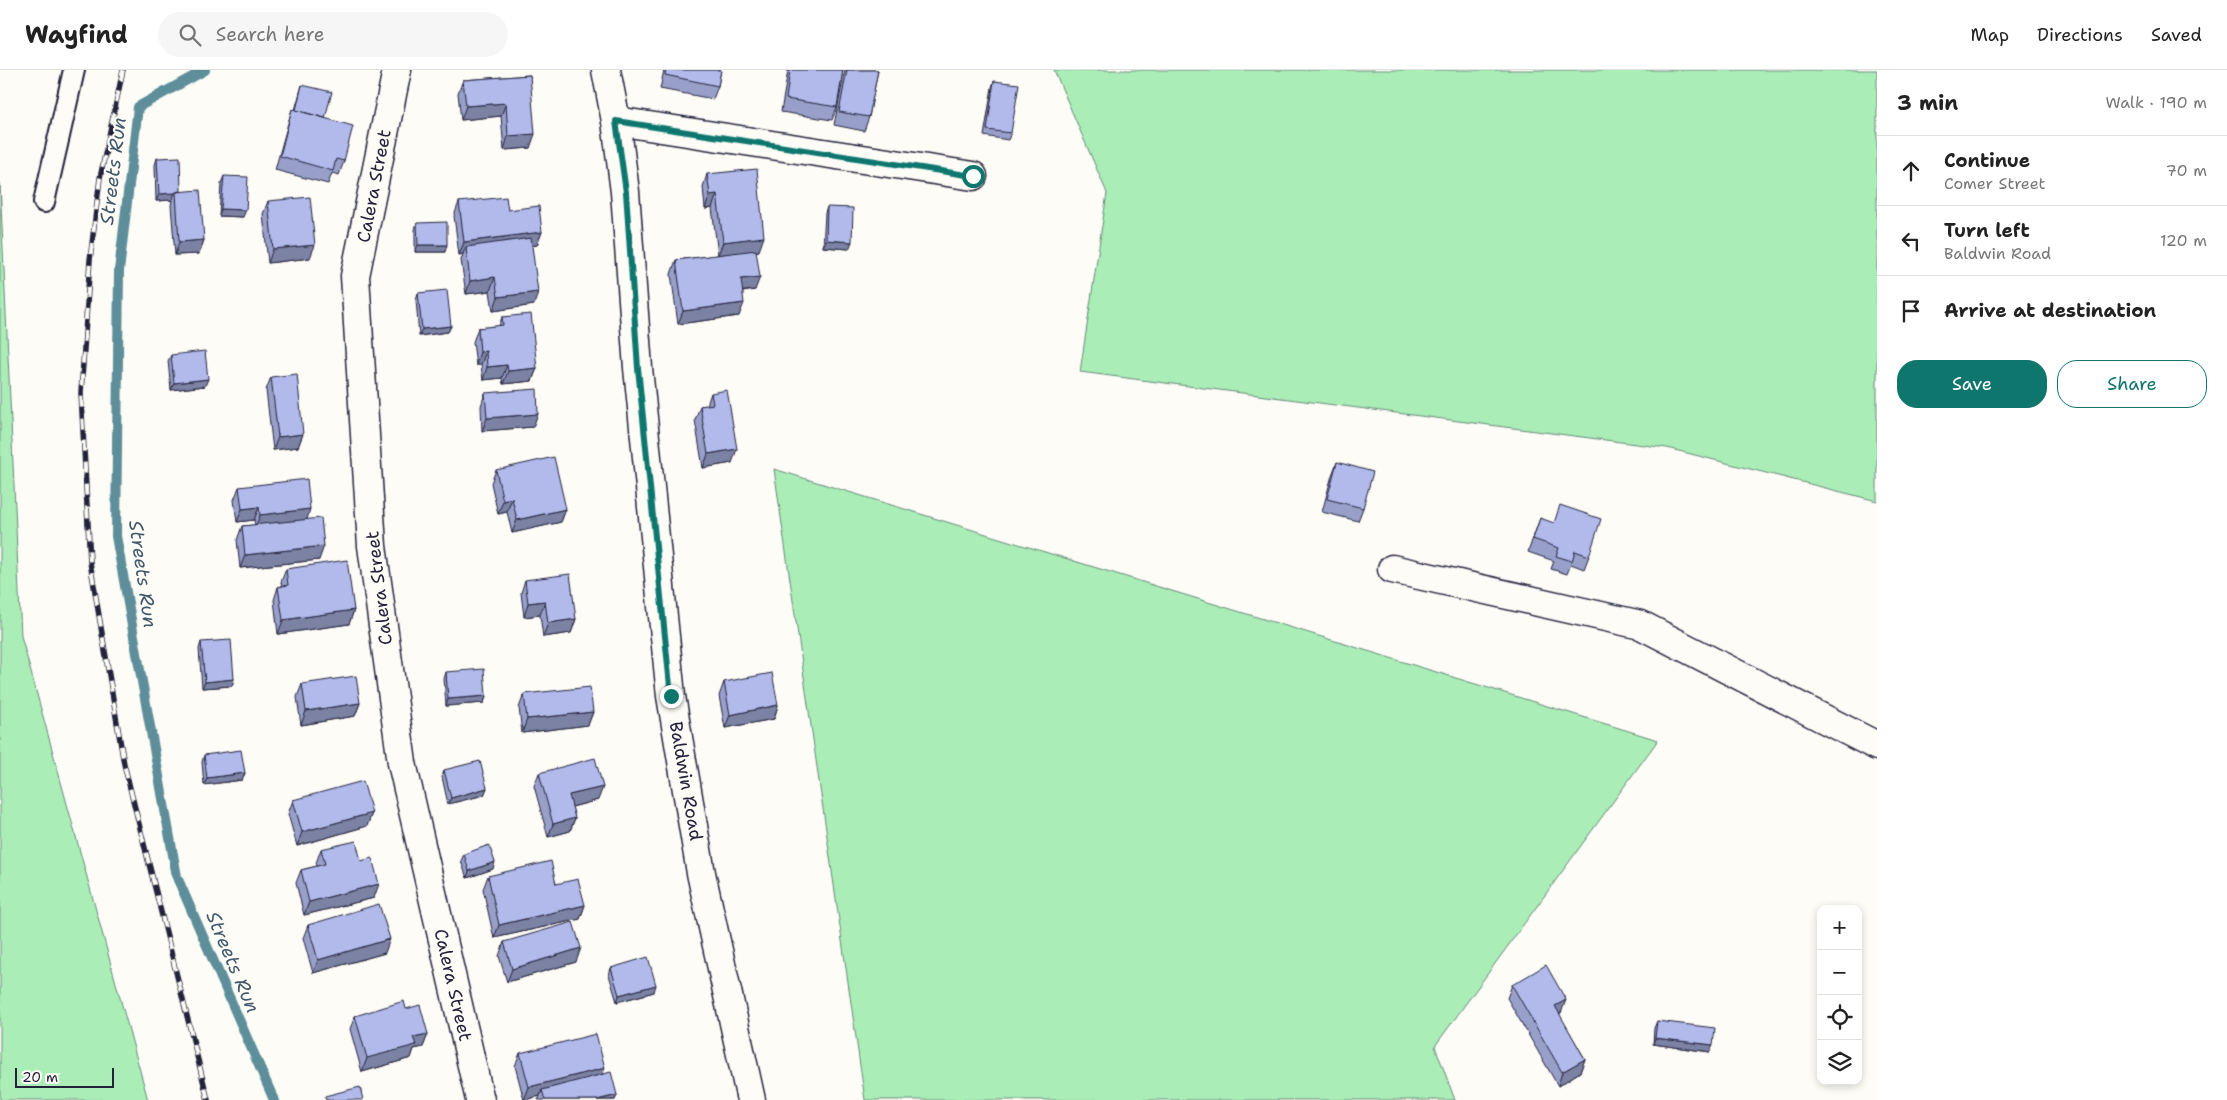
<!DOCTYPE html>
<meta charset="utf-8">
<style>
body{margin:0;font-family:"Shantell Sans",sans-serif;background:#f6f6f6;color:#222}
.controls{position:absolute;right:15px;bottom:15px;display:grid;overflow:hidden;border-radius:10px;box-shadow:0 2px 8px #0003}
.controls button{width:45px;height:45px;display:grid;place-items:center;padding:0;border:0;border-bottom:1px solid #e0e0e0;background:#fff;color:#222;font:25px sans-serif}
.scale{position:absolute;left:15px;bottom:12px;width:99px;box-sizing:border-box;padding-left:5px;border:2px solid #22223b;border-top:0;font-size:14px;line-height:18px;white-space:nowrap;color:#22223b;-webkit-text-stroke:4px #fdfcf7;paint-order:stroke}
.stop{position:absolute;width:15px;height:15px;margin:-11px;border:4px solid #0f766e;border-radius:50%;background:#fff}
.stop.end{background:#0f766e;border-color:#fff;box-shadow:0 1px 5px #0008}
.list{margin:0;padding:0;list-style:none}
h2{display:flex;justify-content:space-between;align-items:center;height:65px;margin:0;padding:0 20px;font-size:21px}
h2 small{font-size:16px;font-weight:400;color:#767676}
.list li{display:grid;grid-template-columns:32px 1fr auto;gap:15px;align-items:center;box-sizing:border-box;height:70px;padding:0 20px;border-top:1px solid #e0e0e0}
.list b{display:block;font-size:19px;white-space:nowrap}
.list p{margin:0;font-size:16px;white-space:nowrap;color:#767676}
.list em{font-size:16px;font-style:normal;color:#767676}
.actions{display:flex;gap:10px;padding:15px 20px}
.actions a{flex:1;padding:11px 0;border:1px solid #0f766e;border-radius:20px;text-align:center;font-size:18px;color:#0f766e}
.actions .main{background:#0f766e;color:#fff}
.icon{flex:none;width:28px;height:28px;fill:none;stroke:currentColor;stroke-width:2;stroke-linecap:round;stroke-linejoin:round}
.map{position:relative;flex:none;width:1877px;height:1030px;overflow:hidden}
header{display:flex;align-items:center;gap:30px;box-sizing:border-box;height:70px;padding:0 25px;background:#fff;border-bottom:1px solid #e0e0e0}
header strong{font-size:24px}
nav{display:flex;gap:28px;margin-inline-start:auto;font-size:18px}
.search{width:350px;height:45px;background:#f6f6f6;display:flex;align-items:center;gap:12px;box-sizing:border-box;padding:0 18px;border-radius:28px;color:#767676;font-size:19px}
main{display:flex}
aside{flex:1;background:#fff}
.map>svg:first-child{display:block}
.green{fill:#aaedb7;stroke:#668879}
.lines{fill:none;stroke-linecap:round;stroke-linejoin:round}
.stream{stroke:#5d8e9a;stroke-width:10}
.service-casing{stroke:#22223b;stroke-width:24}
.minor-casing{stroke:#22223b;stroke-width:31}
.tertiary-casing{stroke:#22223b;stroke-width:31}
.secondary-casing{stroke:#22223b;stroke-width:31}
.service{stroke:#fdfcf7;stroke-width:20}
.minor{stroke:#fdfcf7;stroke-width:28}
.tertiary{stroke:#fdfcf7;stroke-width:28}
.secondary{stroke:#fdfcf7;stroke-width:28}
.rail-casing{stroke:#22223b;stroke-width:5.5}
.rail{stroke:#fdfcf7;stroke-width:4;stroke-dasharray:11;stroke-linecap:butt}
.wall{fill:#98a0ca;stroke:#22223b}
.shaded-wall{fill:#7c82a4;stroke:#22223b}
.building{fill:#b1baeb;stroke:#22223b}
.route{stroke:#0f766e;stroke-width:6}
.labels{text-anchor:middle;dominant-baseline:central;stroke-width:4.5;stroke-linejoin:round;paint-order:stroke}
.street-label{font-size:18px;fill:#22223b;stroke:#fdfcf7}
.water-label{font-size:19px;font-style:italic;fill:#3f586b;stroke:#fdfcf7}
</style>
<header>
<strong>Wayfind</strong>
<div class="search"><svg class="icon" aria-label="search" viewBox="0 0 24 24"><circle cx="10" cy="10" r="6"/><path d="M15 15l6 6"/></svg>Search here</div>
<nav><a>Map</a><a>Directions</a><a>Saved</a></nav>
</header>
<main>
<div class="map">
<svg width="1877" height="1030" viewBox="0 0 1877 1030">
<rect width="100%" height="100%" fill="#fdfcf7"/>
<filter id="ink" filterUnits="userSpaceOnUse"><feTurbulence type="fractalNoise" baseFrequency=".02" numOctaves="2"/><feDisplacementMap in="SourceGraphic" scale="10" xChannelSelector="R" yChannelSelector="G"/><feConvolveMatrix kernelMatrix="1 2 1 2 8 2 1 2 1" color-interpolation-filters="sRGB"/></filter>
<g filter="url(#ink)">
<!-- green -->
<path class="green" d="M1054,0H1877V431L1667,378L1080,302L1107,123Z
M0,113L21,566L148,1030H0Z
M774,399L1658,670L1435,976L1455,1030H865Z"/>
<g class="lines">
<!-- stream -->
<path class="stream" d="M205,0L138,37L119,201L116,466L177,807L274,1030"/>
<defs>
<path id="service" d="M44,132L74,0"/>
<path id="minor" d="M397,0L355,206L372,476L402,693L480,1030
M616,51L973,106"/>
<path id="tertiary" d="M1392,499L1641,555L1877,676"/>
<path id="secondary" d="M606,0L616,51L625,122L638,298L671,626L701,803L751,1030"/>
</defs>
<!-- service casing -->
<use href="#service" class="service-casing"/>
<!-- minor casing -->
<use href="#minor" class="minor-casing"/>
<!-- tertiary casing -->
<use href="#tertiary" class="tertiary-casing"/>
<!-- secondary casing -->
<use href="#secondary" class="secondary-casing"/>
<!-- service -->
<use href="#service" class="service"/>
<!-- minor -->
<use href="#minor" class="minor"/>
<!-- tertiary -->
<use href="#tertiary" class="tertiary"/>
<!-- secondary -->
<use href="#secondary" class="secondary"/>
<defs>
<path id="rail" d="M123,0L100,108L90,190L81,323L90,492L124,694L208,1030"/>
</defs>
<!-- rail casing -->
<use href="#rail" class="rail-casing"/>
<!-- rail -->
<use href="#rail" class="rail"/>
</g>
<!-- wall -->
<path class="wall" d="M664,0H721L718,16L713,29L660,19Z
M788,0H843L837,37L832,50L781,42Z
M845,0H878L869,47L864,61L834,55Z
M530,5V78L504,80L501,46L461,50L458,23L463,10Z
M994,11L1011,63L1008,70L984,66L992,17Z
M302,15L325,48L344,91L339,105L332,103L328,114L275,100L288,53L292,39L295,40Z
M157,88L181,121L204,170L199,184L175,185L171,135L172,130L156,131L155,95Z
M707,104L759,181H756L755,220L743,222L739,246L678,254L671,204L676,190L718,185L712,138L705,139L703,117Z
M224,106L243,147L219,146L221,113Z
M268,131L310,188L268,193L263,144Z
M459,132L508,140L542,162L537,175L532,176L534,235L493,241L490,221L466,224L461,190L463,184L459,185L454,146Z
M827,137L849,179L823,177L825,143Z
M417,153L445,182H415V159Z
M418,223L451,256L448,262L419,266L416,230Z
M502,247L537,298L532,311L503,314L502,308L483,310L481,295H476L473,272L478,258L499,256Z
M171,285L205,316L171,320L168,291Z
M271,307L303,364L298,377L273,380L266,320Z
M485,323L533,357L482,361L481,336Z
M711,323L732,393L703,398L695,350L700,336L707,335Z
M1337,392L1363,438L1358,451L1322,442L1332,405Z
M496,400L566,439L561,452L512,463L507,442L498,444L491,413Z
M239,417L307,449L319,490L240,498L237,470L242,456L255,455L254,450L237,452L234,430Z
M1540,448L1589,486L1584,499L1571,494L1567,504L1551,499L1554,491L1528,482Z
M286,499L354,540L349,554L278,564L274,530L278,517L282,516L281,512Z
M525,510L576,549L571,563L543,567L540,545L524,547L521,523Z
M201,572L234,609L232,616L202,618L199,579Z
M446,602L486,626L484,633L446,636L444,609Z
M724,612L778,635L774,649L725,658L719,626Z
M302,614L360,633L355,646L301,655L297,627Z
M524,624L593,642L588,655L522,663L519,638Z
M204,685L245,703L242,710L204,715L202,692Z
M444,700L487,718L484,725L448,734L442,707Z
M539,703L598,730L572,737L575,748L570,761L548,767L534,716Z
M293,730L372,743L367,756L297,776L288,744Z
M321,779L361,791L374,828L304,845L296,813L301,800L317,796L316,793Z
M464,784L493,799L467,808L461,791Z
M488,806L556,814L585,835L580,849L494,868L483,819Z
M308,855L385,883L313,903L303,868Z
M504,872L576,892L507,912L499,886Z
M611,898L654,922L617,932L609,905Z
M1512,915L1561,943L1559,944L1585,989L1580,1002L1558,1016L1507,928Z
M406,939L428,964L423,977L414,979L411,988L362,1002L350,959L355,946Z
M1657,951L1713,975L1710,982L1653,974L1654,958Z
M520,983L602,1004L617,1025L615,1030H538L540,1026L524,1030L515,996Z"/>
<!-- shaded-wall -->
<path class="shaded-wall" d="M506,33L501,46L461,50L466,36Z
M535,64L530,78L504,80L508,66Z
M175,123L172,130L156,131L159,124Z
M717,124L712,138L705,139L710,125Z
M221,139L246,140L243,147L219,146Z
M542,162L537,175L467,184L466,177L463,184L459,185L464,172Z
M764,167L759,181L718,185L723,172Z
M204,170L199,184L175,185L179,172Z
M826,170L852,172L849,179L823,177Z
M315,175L310,188L268,193L273,179Z
M418,175H447L445,182H415Z
M495,207L490,221L466,224L470,211Z
M760,207L755,220L736,222L741,209Z
M538,222L534,235L493,241L498,227Z
M744,233L739,246L678,254L683,241Z
M451,256L448,262L419,266L422,259Z
M486,281L481,295H476L480,282Z
M507,295L502,308L483,310L487,297Z
M537,298L532,311L503,314L508,301Z
M208,309L205,316L171,320L174,313Z
M538,344L533,357L482,361L487,348Z
M303,364L298,377L273,380L278,367Z
M737,379L732,393L703,398L708,384Z
M512,428L507,442L498,444L503,431Z
M259,437L254,450L237,452L242,439Z
M310,439L306,453L255,458L260,445Z
M566,439L561,452L512,463L517,450Z
M324,476L319,490L240,498L245,485Z
M545,531L540,545L524,547L528,533Z
M354,540L349,554L278,564L283,550Z
M576,549L571,563L543,567L548,553Z
M234,609L232,616L202,618L205,612Z
M486,626L484,633L446,636L448,629Z
M360,633L355,646L301,655L306,641Z
M778,635L774,649L725,658L730,645Z
M593,642L588,655L522,663L527,649Z
M245,703L242,710L204,715L207,708Z
M603,717L598,730L564,739L569,725Z
M487,718L484,725L448,734L451,728Z
M372,743L367,756L297,776L302,762Z
M575,748L570,761L548,767L553,754Z
M495,792L493,799L467,808L469,801Z
M379,814L374,828L304,845L309,832Z
M585,835L580,849L494,868L499,855Z
M390,869L385,883L313,903L318,890Z
M581,878L576,892L507,912L512,899Z
M656,915L654,922L617,932L619,925Z
M1566,930L1561,943L1550,950L1555,936Z
M428,964L423,977L414,979L411,988L362,1002L367,988L413,967Z
M1655,968L1713,975L1710,982L1653,974Z
M1585,989L1580,1002L1558,1016L1562,1002Z
M605,998L600,1011L542,1020L540,1026L524,1030L529,1017Z
M617,1025L615,1030H597Z"/>
<!-- building -->
<path class="building" d="M666,0H721L718,16L665,5Z
M790,0H843L837,37L786,29Z
M847,0H878L869,47L839,42Z
M530,5L535,64L508,66L506,33L466,36L463,10Z
M994,11L1019,14L1011,63L987,60Z
M302,15L332,22L325,48L296,40Z
M292,39L353,56L344,91L336,89L333,101L280,86Z
M180,87L181,121L176,122L175,123L159,124L157,88Z
M757,99L764,167L723,172L717,124L710,125L707,104Z
M224,106L248,107L246,140L221,139Z
M200,120L204,170L179,172L176,122Z
M310,127L315,175L273,179L268,131Z
M506,127L508,140L539,136L542,162L464,172L459,132Z
M827,137L853,138L852,172L826,170Z
M447,152V175H418L417,153Z
M531,168L538,222L498,227L495,207L470,211L466,177Z
M756,180L760,207L741,209L744,233L683,241L676,190Z
M447,220L451,256L422,259L418,223Z
M531,244L537,298L508,301L507,295L487,297L486,281L480,282L478,258L503,255L502,247Z
M205,281L208,309L174,313L171,285Z
M297,304L303,364L278,367L271,307Z
M537,319L538,344L487,348L485,323Z
M727,320L737,379L708,384L700,336L713,334L711,323Z
M554,387L566,439L517,450L512,428L503,431L496,400Z
M1337,392L1373,402L1363,438L1327,429Z
M307,409L310,439L260,445L259,437L242,439L239,417Z
M1560,435L1601,449L1589,486L1575,481L1572,491L1556,486L1559,478L1533,469L1540,448L1554,453Z
M321,448L324,476L245,485L242,456Z
M347,490L354,540L283,550L278,517L288,515L286,499Z
M570,504L576,549L548,553L545,531L528,533L525,510Z
M231,570L234,609L205,612L201,572Z
M484,599L486,626L448,629L446,602Z
M772,603L778,635L730,645L724,612Z
M356,606L360,633L306,641L302,614Z
M590,617L593,642L527,649L524,624Z
M241,680L245,703L207,708L204,685Z
M595,688L603,717L569,725L575,748L553,754L539,703Z
M480,691L487,718L451,728L444,700Z
M363,711L372,743L302,762L293,730Z
M356,771L361,791L372,788L379,814L309,832L301,800L325,794L321,779Z
M489,775L495,792L469,801L464,784Z
M551,791L556,814L578,809L585,835L499,855L488,806Z
M379,834L390,869L318,890L308,855Z
M573,852L581,878L512,899L504,872Z
M648,887L656,915L619,925L611,898Z
M1546,895L1566,930L1555,936L1585,989L1562,1002L1512,915Z
M404,931L406,939L420,935L428,964L413,967L416,975L367,988L355,946Z
M1657,951L1715,958L1713,975L1655,968Z
M596,964L605,998L529,1017L520,983Z
M611,1002L617,1025L597,1030H545L542,1020Z
M360,1017L363,1030H326L325,1026Z"/>
</g>
<g class="lines" filter="url(#ink)">
<!-- route -->
<path class="route" d="M671,626L638,298L626,122L616,51L973,106"/>
</g>
<g class="labels">
<!-- street labels -->
<g class="street-label">
<text transform="translate(374 116) rotate(-79)">Calera Street</text>
<text transform="translate(379 518) rotate(-97)">Calera Street</text>
<text transform="translate(686 711) rotate(80)">Baldwin Road</text>
<text transform="translate(453 915) rotate(77)">Calera Street</text>
</g>
<!-- water labels -->
<g class="water-label">
<text transform="translate(113 101) rotate(-83)">Streets Run</text>
<text transform="translate(143 504) rotate(82)">Streets Run</text>
<text transform="translate(233 892) rotate(67)">Streets Run</text>
</g>
</g>
</svg>
<div class="controls">
<button>+</button>
<button>−</button>
<button><svg class="icon" aria-label="locate" viewBox="0 0 24 24"><circle cx="12" cy="12" r="6"/><path d="M12 2v4M12 18v4M2 12h4M18 12h4"/></svg></button>
<button><svg class="icon" aria-label="layers" viewBox="0 0 24 24"><path d="M12 4l9 5-9 5-9-5zM3 14l9 5 9-5"/></svg></button>
</div>
<div class="scale">20 m</div>
<div class="stop" style="left:973px;top:106px"></div>
<div class="stop end" style="left:671px;top:626px"></div>
</div>
<aside>
<h2>3 min<small>Walk · 190 m</small></h2>
<ul class="list">
<li><svg class="icon" aria-label="ahead" viewBox="0 0 24 24"><path d="M12 20V5M6 11l6-6 6 6"/></svg><div><b>Continue</b><p>Comer Street</p></div><em>70 m</em></li>
<li><svg class="icon" aria-label="left" viewBox="0 0 24 24"><path d="M17 20v-9H6M10 6l-5 5 5 5"/></svg><div><b>Turn left</b><p>Baldwin Road</p></div><em>120 m</em></li>
<li><svg class="icon" aria-label="arrive" viewBox="0 0 24 24"><path d="M6 21V4h12l-3 4 3 4H6"/></svg><div><b>Arrive at destination</b></div></li>
</ul>
<div class="actions"><a class="main">Save</a><a>Share</a></div>
</aside>
</main>
